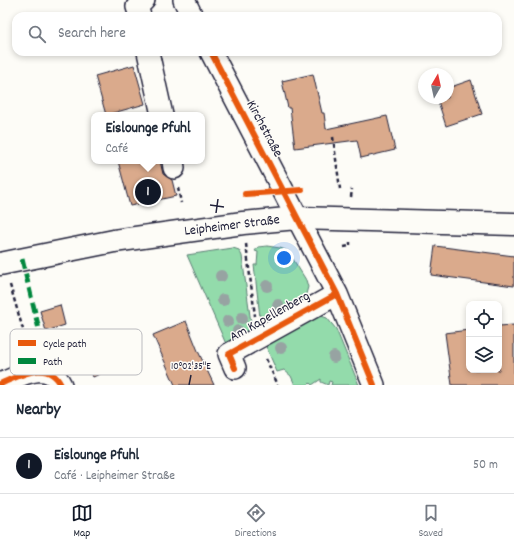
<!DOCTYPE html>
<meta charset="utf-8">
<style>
body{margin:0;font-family:Dekko,sans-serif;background:#f6f6f7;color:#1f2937}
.controls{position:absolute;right:12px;bottom:12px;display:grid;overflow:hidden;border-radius:8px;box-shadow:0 2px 6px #0003}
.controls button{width:36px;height:36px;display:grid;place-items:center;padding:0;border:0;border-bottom:1px solid #e0e1e3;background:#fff;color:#1f2937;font:20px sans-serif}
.compass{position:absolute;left:418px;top:68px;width:36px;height:36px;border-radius:50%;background:#fff;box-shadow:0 2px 6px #0003;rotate:9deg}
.you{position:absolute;left:284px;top:258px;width:14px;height:14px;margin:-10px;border:3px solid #fff;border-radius:50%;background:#1a73e8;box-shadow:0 0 0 6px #1a73e833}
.badge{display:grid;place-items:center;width:26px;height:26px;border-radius:50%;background:#111827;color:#fff;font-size:13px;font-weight:700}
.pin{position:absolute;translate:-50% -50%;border:2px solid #fff;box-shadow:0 1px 4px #0006}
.popup{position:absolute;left:91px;top:112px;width:114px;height:52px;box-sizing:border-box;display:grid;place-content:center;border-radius:8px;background:#fff;filter:drop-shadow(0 1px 3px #0005);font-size:13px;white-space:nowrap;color:#747a83}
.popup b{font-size:15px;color:#1f2937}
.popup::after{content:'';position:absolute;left:50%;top:100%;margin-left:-8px;border:8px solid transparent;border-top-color:#fff}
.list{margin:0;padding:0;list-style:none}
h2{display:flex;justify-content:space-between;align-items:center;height:52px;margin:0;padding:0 16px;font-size:17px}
h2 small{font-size:13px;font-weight:400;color:#747a83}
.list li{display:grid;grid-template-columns:26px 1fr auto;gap:12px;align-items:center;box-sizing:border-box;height:56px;padding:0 16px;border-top:1px solid #e0e1e3}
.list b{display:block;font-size:15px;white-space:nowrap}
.list p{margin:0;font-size:13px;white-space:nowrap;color:#747a83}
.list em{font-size:13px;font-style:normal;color:#747a83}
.icon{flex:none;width:22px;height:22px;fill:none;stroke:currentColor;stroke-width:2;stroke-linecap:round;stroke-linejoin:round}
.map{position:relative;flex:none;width:514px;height:385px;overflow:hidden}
.search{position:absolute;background:#fff;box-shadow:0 2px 6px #0003;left:12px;right:12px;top:12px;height:44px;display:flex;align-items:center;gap:10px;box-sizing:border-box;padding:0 14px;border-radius:12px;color:#747a83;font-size:15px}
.sheet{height:108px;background:#fff}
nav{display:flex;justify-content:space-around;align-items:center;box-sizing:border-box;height:56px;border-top:1px solid #e0e1e3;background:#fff;font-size:11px;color:#747a83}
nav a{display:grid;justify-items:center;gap:2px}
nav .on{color:#111827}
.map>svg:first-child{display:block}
.green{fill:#93dbab;stroke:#5a7e73}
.building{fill:#daaa8c;stroke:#22223b}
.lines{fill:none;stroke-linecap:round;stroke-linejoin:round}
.minor-casing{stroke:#22223b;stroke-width:24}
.major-casing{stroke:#22223b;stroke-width:25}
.path{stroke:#22223b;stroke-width:2.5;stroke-dasharray:4 3;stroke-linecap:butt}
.minor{stroke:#fdfcf7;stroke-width:21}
.major{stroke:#fdfcf7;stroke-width:22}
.quiet{stroke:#00873e;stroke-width:5;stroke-dasharray:10 5;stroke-linecap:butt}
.cycleway-casing{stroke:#fdfcf7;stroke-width:8}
.cycleway{stroke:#e8590c;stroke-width:6}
.tree{fill:#97a3a2}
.ticks{fill:none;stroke:#22223b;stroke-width:1.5}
.labels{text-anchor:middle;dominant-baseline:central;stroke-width:3;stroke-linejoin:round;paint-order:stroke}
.street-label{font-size:14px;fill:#22223b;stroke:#fdfcf7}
.key{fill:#fdfcf7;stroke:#bbbbbf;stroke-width:1}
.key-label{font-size:11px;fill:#22223b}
.ticks-label{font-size:10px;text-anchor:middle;fill:#22223b;stroke:#fdfcf7;stroke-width:3;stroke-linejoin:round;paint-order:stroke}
</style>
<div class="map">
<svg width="514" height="385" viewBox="0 0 514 385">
<rect width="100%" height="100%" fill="#fdfcf7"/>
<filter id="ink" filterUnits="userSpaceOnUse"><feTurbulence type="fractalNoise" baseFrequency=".025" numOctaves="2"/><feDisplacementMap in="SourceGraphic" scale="8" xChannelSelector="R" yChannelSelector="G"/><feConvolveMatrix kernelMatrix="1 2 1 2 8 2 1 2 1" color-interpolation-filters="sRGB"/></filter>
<g filter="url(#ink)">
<!-- green -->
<path class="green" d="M267,246L280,248L288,251L306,280L308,287L306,294L311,300L261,326L254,265H257L258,252L255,251L258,247Z
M233,248L239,250L242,256L252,331L226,344L187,255Z
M318,315L327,318L336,329L359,385H331L332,382L329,381L328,385L321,382V379L312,385L310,383L308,385H295L291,376L284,370L277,372L265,344Z"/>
<!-- building -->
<path class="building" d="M134,65L145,104L106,115L95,76Z
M313,74L322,113H324L326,129L387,116L395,150L361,158L357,140L295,148L290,108H288L282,81Z
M471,80L482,114L446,126L437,98H448V88Z
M118,161H160L163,174L172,180L176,196L130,206Z
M435,246L514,256V286L431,275Z
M60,305L65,325L46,331L40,311Z
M186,321L198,351L214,385H175L153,335Z
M514,325V385H452L445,333L469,330V370H499V326Z
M115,337L126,362L93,377L82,352Z"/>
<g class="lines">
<defs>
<path id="minor" d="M184,0L192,16
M140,16L137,7L144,0
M148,52L162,115
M211,52L337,294L374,385
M173,161L174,168
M235,368L229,354L337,294
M0,384C20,376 48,358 61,385"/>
<path id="major" d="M0,264L114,241L243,223L297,218L514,224"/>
</defs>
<!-- minor casing -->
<use href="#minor" class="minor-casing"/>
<!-- major casing -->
<use href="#major" class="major-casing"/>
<!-- path -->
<path class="path" d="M333,137L340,189
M178,188L181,203
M351,197L352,189
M246,244L255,316
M344,247L350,246V242
M10,285L29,350
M266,359L278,385"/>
<!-- minor -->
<use href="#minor" class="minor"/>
<!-- major -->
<use href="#major" class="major"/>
<!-- quiet -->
<path class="quiet" d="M22,259L45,354L44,370"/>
<defs>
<path id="cycleway" d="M211,52L337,294L374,385
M245,194L302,190
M235,368L229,354L337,294
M0,384C20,376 48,358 61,385"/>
</defs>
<!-- cycleway casing -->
<use href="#cycleway" class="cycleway-casing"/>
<!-- cycleway -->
<use href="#cycleway" class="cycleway"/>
</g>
<!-- trees -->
<g class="tree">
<circle cx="221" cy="276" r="6"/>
<circle cx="267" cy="286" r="6"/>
<circle cx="223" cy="300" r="6"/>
<circle cx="278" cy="305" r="6"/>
<circle cx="242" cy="318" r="6"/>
<circle cx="228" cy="321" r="6"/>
<circle cx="238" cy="331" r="6"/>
<circle cx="281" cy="348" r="6"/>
<circle cx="334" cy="357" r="6"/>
</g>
</g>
<!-- ticks -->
<path class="ticks" d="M210,205L224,207M216,213L218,199M189,385L191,375"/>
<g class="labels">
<!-- street labels -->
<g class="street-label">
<text transform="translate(264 129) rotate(62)">Kirchstraße</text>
<text transform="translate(232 226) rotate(-7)">Leipheimer Straße</text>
<text transform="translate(270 317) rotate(-29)">Am Kapellenberg</text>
</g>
</g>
<!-- legend -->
<rect x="10" y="329" width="132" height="46" rx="6" class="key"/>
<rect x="18" y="340" width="18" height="6" fill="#e8590c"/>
<rect x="18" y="358" width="18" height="6" fill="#00873e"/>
<g class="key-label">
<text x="43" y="347">Cycle path</text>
<text x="43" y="365">Path</text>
</g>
<g class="ticks-label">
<text x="191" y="369">10°02'35"E</text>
</g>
</svg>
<div class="controls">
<button><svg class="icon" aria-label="locate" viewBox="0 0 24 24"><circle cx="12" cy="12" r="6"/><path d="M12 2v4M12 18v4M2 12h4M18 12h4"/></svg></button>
<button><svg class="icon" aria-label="layers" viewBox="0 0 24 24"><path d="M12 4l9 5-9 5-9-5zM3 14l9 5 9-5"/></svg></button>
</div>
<svg class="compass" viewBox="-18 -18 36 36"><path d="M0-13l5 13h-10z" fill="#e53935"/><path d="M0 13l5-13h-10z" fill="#747a83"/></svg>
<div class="you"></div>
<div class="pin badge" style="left:148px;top:192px">1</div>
<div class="popup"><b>Eislounge Pfuhl</b>Café</div>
<div class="search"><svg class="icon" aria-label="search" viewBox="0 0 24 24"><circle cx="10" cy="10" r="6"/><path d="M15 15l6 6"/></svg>Search here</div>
</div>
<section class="sheet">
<h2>Nearby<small></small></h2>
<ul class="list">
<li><span class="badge">1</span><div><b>Eislounge Pfuhl</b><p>Café · Leipheimer Straße</p></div><em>50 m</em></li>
</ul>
</section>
<nav>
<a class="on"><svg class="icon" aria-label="map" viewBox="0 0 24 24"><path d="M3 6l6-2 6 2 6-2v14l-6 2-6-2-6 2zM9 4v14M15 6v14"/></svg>Map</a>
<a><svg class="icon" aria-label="directions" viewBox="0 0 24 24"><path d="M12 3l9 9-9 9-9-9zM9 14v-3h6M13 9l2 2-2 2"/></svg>Directions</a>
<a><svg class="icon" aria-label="saved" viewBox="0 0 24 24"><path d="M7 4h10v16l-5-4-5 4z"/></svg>Saved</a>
</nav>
